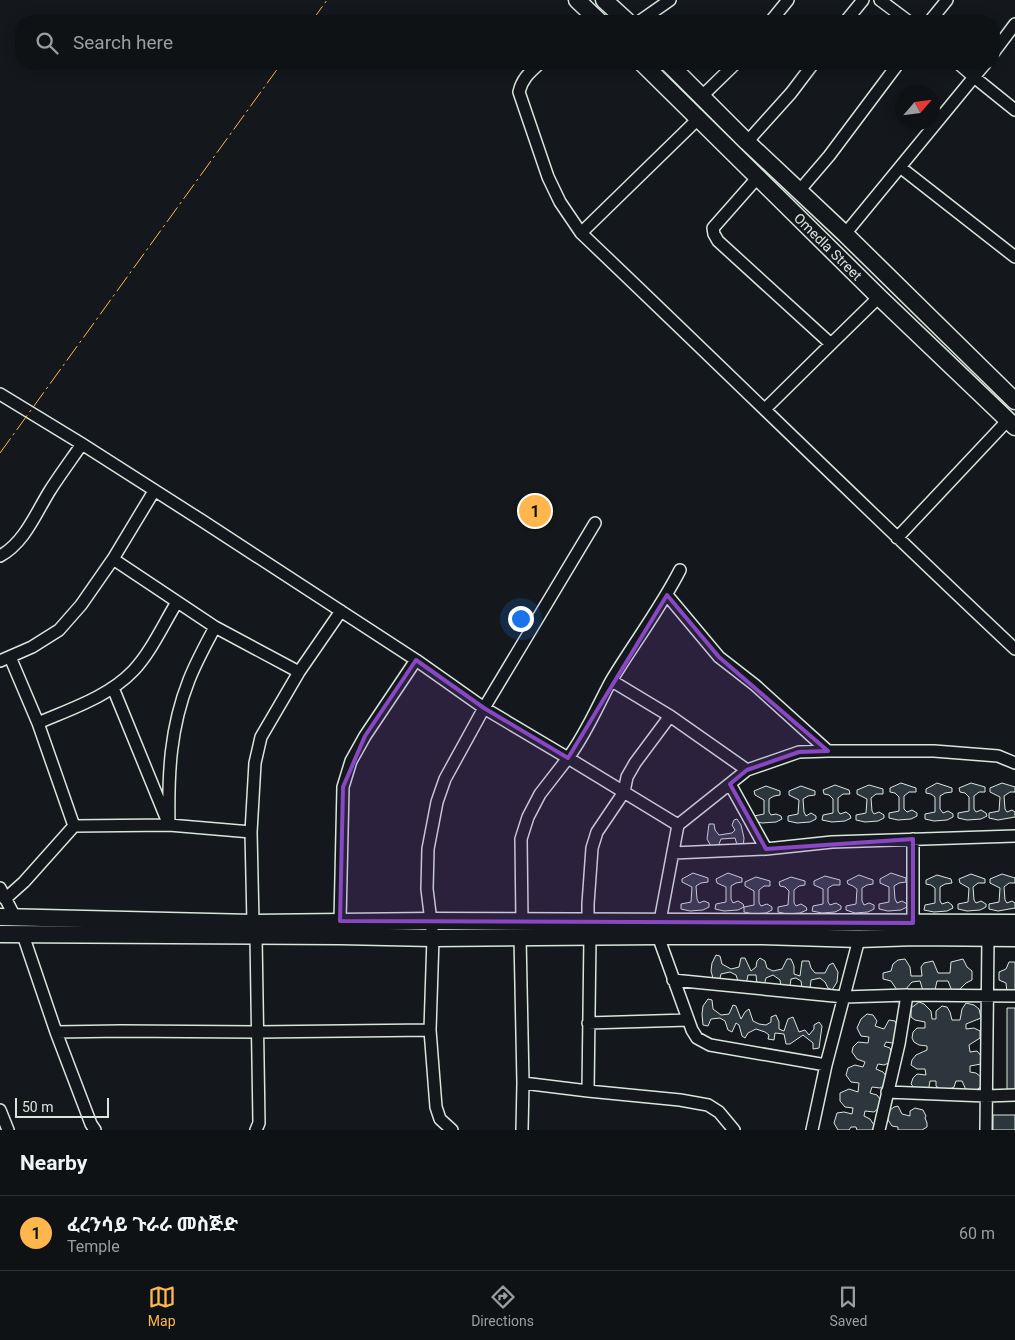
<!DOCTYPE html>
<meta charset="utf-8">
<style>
body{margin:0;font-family:Roboto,"Noto Sans Ethiopic",sans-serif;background:#181b1e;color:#f1f3f6}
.compass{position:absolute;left:895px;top:85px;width:45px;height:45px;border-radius:50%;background:#0f1215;box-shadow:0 2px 12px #0003;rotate:62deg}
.scale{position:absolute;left:15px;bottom:12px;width:94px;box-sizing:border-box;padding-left:5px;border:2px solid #d8e6dc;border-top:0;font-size:14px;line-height:18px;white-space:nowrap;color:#d8e6dc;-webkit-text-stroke:4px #14181c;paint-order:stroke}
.you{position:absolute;left:520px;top:618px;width:18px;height:18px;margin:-12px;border:4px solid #fff;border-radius:50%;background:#1a73e8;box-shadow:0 0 0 8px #1a73e833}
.badge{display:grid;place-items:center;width:32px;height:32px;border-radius:50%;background:#ffb74d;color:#111;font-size:16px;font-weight:700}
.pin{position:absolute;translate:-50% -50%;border:2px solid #fff;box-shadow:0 1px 5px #0006}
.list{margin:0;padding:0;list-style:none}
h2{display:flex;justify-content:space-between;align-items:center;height:65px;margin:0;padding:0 20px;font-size:21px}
h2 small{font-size:16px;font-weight:400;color:#9b9ea0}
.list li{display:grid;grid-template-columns:32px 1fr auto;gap:15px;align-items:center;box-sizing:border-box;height:75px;padding:0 20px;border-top:1px solid #2f3234}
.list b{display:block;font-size:19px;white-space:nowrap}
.list p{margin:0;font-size:16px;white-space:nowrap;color:#9b9ea0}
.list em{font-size:16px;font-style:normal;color:#9b9ea0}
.icon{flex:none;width:28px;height:28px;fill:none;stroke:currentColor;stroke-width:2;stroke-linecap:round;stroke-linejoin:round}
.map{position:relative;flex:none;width:1015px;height:1130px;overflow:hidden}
.search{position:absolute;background:#0f1215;box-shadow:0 2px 12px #0003;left:15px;right:15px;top:15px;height:55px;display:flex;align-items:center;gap:12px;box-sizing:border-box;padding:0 18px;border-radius:20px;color:#9b9ea0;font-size:19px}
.sheet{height:140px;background:#0f1215}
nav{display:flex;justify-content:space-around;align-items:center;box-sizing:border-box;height:70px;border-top:1px solid #2f3234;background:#0f1215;font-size:14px;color:#9b9ea0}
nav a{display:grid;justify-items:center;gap:2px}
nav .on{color:#ffb74d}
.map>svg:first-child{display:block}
.building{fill:#2c363c;stroke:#d8e6dc}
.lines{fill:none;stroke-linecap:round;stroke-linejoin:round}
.street-casing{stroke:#d8e6dc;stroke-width:14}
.secondary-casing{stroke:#d8e6dc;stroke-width:19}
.street{stroke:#14181c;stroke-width:11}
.secondary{stroke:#14181c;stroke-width:16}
.power{stroke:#ffb74d;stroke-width:1;stroke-dasharray:18 4 2.5 4;stroke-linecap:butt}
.marked{fill:#8948c3;fill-opacity:0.2;stroke:#8948c3;stroke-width:4;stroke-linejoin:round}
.labels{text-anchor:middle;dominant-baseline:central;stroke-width:4;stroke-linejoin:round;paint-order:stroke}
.street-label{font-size:14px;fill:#d8e6dc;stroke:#14181c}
</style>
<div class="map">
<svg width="1015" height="1130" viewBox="0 0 1015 1130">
<rect width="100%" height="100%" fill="#14181c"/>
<!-- building -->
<path class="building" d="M901,783L916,788V792H909L904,796V809L907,812L912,810L917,813V816L911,819L898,820L889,818V813L899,811V797L895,793L890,792V788Z
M937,783L952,788V792L945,793L940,796V809L943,813L948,811L953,814V817L947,820L934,821L925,819V814L935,812V797L931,794L926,793V789Z
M971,783L985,787V792H979L974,796V809L976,812L981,810L986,813L987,816L981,819L967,820L958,818V813L969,811V797L965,793L960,792L959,788Z
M1002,783L1015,787V792H1010L1004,796L1005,809L1007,812L1012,810L1015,812V817L998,820L989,818V813L999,811L1000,797L990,792V788Z
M835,785L849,790L850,794H843L838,798V811L840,814L846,812L850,815L851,818L845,821L832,822L822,820L823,815L833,813V799L829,795L824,794L823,790Z
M869,785L883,789V794H876L871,798L872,811L874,814L879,812L884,815V818L878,821L865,822L856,820V815L866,813L867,799L857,794V790Z
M766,786L780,791V795L774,796L769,799V812L771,815L776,814L781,816L782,819L776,822L762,823L753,821L754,816L764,814V800L755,795L754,791Z
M801,786L815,791V795L808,796L803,799L804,812L806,816L811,813L816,816V819L810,822L797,823L788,821V816L798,814L799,800L789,795V791Z
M737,819L741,825L744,838L743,848H738L735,838L721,839L717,849L713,850L707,839L709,824H714L715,830L719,835L732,833L735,830L732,825L734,820Z
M693,873L708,878V882L701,883L696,886L697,899L699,903L704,901L709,903V907L703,910L690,911L681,909V904L691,902L692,887L682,882V879Z
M728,873L742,878V882L736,883L731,886V899L733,903L738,901L743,904L744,907L738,910L724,911L715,909L716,904L726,902V887L717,883L716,879Z
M891,873L906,878V882L899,883L894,886L895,899L897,903L902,901L907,904V907L901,910L888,911L879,909V904L889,902V887L880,883V879Z
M971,874L985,879V883H978L973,887L974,900L976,903L981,901L986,904V907L980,910L967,911L958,909V904L968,902L969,888L960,883L959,879Z
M1002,874L1015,878V883H1009L1004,887L1005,900L1007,903L1012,901L1015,903V908L998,911L989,909V904L999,902L1000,888L990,883V879Z
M859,875L873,880V884L867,885L862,888V901L864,905L869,903L874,905V909L868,912L855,913L846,910V906L856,904L857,889L853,886L848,884L847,881Z
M937,875L951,879L952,883L945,884L940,887V901L942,904L948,902L952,905L953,908L947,911L934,912L924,910L925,905L935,903V888L931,885L926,884V880Z
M825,876L840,880V885H833L828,888V902L830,905L836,903L841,906V909L835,912L822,913L812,911L813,906L823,904V889L814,885V881Z
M756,877L770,881V886H764L759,890V903L761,906L767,904L772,907V910L766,913L753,914L744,912V907L754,905V891L745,886V882Z
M791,877L805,881V885L799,886L794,890V903L796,906L801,904L806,907L807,910L800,913L787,914L778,912V907L788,905L789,891L785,887L780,886L779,882Z
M716,955L720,956L722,964L731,969L739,967L741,958H745L751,971L756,967L757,961L760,958L765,961L767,968L773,971L782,969L787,959H791L794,966V974L800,976L802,961H809L811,968L815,973H825L829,965L833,963L838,972L837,982L832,990L828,988L825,982L820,978L811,980L810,989L802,988L801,981L796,978L791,979L790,986H781L780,980L773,975L766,978L764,986L757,985L756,975H748L746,985L739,984L736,975L730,972L721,974L719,982H714L711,971L712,963Z
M905,959L910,967L911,976H922L921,967L924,963L933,961L938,973H950L951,962L963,959L967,967L972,971V980L966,983L957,992L952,991L948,981H937L935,990L923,991L920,981L912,982L905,990H897L891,981L883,979V973L891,971L893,964L898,960Z
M1009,962H1015V991L1007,993L1006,983L999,980V972L1006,969Z
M708,999L712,1000L713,1009L721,1015L729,1014L733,1005L736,1006L741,1019L745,1012L749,1009L753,1021L759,1024L766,1025L771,1022V1017L776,1015L779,1022V1029L784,1031L788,1019L793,1017L799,1032L805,1030L809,1035L814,1029V1025L819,1022L822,1026L819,1048L813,1049V1043L803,1035L790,1044H786L784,1034L775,1033L774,1040L768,1039L769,1035L765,1032L756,1029L748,1033L745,1038L742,1036L739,1025L736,1023L732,1032L728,1030L725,1021L720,1018L711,1019L708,1026L703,1025L702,1014L703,1006Z
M919,1002L924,1004L931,1011L932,1019H936V1011L942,1006L947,1007L950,1012L952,1020H960L962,1009L966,1003L974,1005L979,1009L981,1018L966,1024V1029L974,1028L980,1031V1038L969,1045L970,1052L977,1051L982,1057L981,1064L970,1066V1072L976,1073L981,1077L983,1085L974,1092H967L962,1081H956L954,1087L948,1090L940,1089L936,1086V1081H930L929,1087L924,1092L916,1090L911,1084L913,1078L917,1074L926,1075L925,1069H917L911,1065L912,1060L916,1055L927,1050V1046L919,1045L914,1042L912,1038L913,1032L917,1028H925V1022L915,1020L911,1017V1008Z
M1007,1008H1015V1091H1007Z
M867,1014L873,1015L877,1021L875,1026L884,1029L889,1020L895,1021L898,1029L897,1038L892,1043L886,1042L884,1046L890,1048L892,1054L891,1062L884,1065L878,1064L876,1069L883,1072L887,1077L885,1085L880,1088L872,1087L870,1093L877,1095L882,1102L879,1108L874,1112L865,1111L864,1116L870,1119L874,1125L873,1130H857L856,1127H851L849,1130H838L834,1123L837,1113L844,1112L852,1114L853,1108L845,1107L840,1101V1093L849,1089L858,1092L859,1083L851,1082L846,1075L848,1068L855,1065L863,1067L865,1062L857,1059L852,1052L853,1047L858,1042L868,1043L869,1037L861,1036L857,1028L861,1019Z
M898,1106L902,1114L910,1116V1111L915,1108L923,1110L926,1116L925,1118L927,1123V1127L922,1130H898V1127L892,1126L888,1120L889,1111L894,1107Z
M993,1115H1015V1130H993Z"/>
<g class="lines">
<defs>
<path id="street" d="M880,0L908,21
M640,21L670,0
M771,21L788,0
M846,21L863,0
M930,21L947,0
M994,52L1015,24
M539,64C529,73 522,79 519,92L548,177L560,202L581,233C726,371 869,512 1015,649
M959,64L974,77L985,64
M701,97L735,64
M747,142L791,93L813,64
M900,167L1015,257
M758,177L713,228L714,234L718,241L831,344L879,297
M799,191L829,156L898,64
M581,233L699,118
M845,234L974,77L1015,110
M0,394L82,444L201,520L416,660L484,708L568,758C586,734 597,707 611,681C634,643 660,609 680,570
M765,409L831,344
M897,538L1008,420
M0,556C24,543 35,515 49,492C59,476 71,460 82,444
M113,559L215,627L299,672L341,611
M667,595L719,657L755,685L828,751L799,752L747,770L670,716
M10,657L38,723
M0,661L32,647L59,630L81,605L113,559L154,491
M113,688L169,825C168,773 170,728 189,680C196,662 206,644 215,627
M828,751H934L998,756L1015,763
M730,784L766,849
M74,826L169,825L251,832L255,763L261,737L299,672
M251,832L253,923
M913,839V923
M673,853L766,849L832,842L1015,836
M0,888L15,917
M5,899L24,882L74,826L38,723C70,709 108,697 133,671C151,652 163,625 177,602
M340,921L343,787L351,761L365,736L416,660
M660,921L678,825L747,770
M522,922L521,839L528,817L540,794L568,758L678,825
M588,922V904L592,848L597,832L624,792L627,777L635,763L670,716L612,681
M23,935L56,1032L121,1031L257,1032L430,1030L436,1107L440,1119L452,1130
M658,936L692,1030L697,1038L710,1045L826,1065
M520,937L523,1083L522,1130
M673,980L844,997L907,995L1015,996
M588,1023L688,1020
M430,1030L433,938L427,889L428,849L437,802L445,779L484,708L595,523
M56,1032L91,1124L95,1130
M523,1083L588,1091L590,936
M588,1091L680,1100L708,1105L719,1112L734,1130
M887,1092L986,1096L1015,1095
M0,1110L8,1130
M256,1130L259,1123L256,936
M812,1130L826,1065L859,939
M879,1130L899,1044L907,995
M986,1130L988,937"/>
<g id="secondary">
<path d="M577,0L599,21"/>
<path d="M604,0L627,21"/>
<path id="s1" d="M643,64L879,297L1015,427"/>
<path d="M669,64L747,142L845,234L1015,401"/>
<path d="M0,917L253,923L430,921L1015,923"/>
<path d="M0,934L340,936L433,938L658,936H761L859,939L915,937L1015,938"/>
</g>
</defs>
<!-- street casing -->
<use href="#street" class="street-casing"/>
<!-- secondary casing -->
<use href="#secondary" class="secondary-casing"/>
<!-- street -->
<use href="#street" class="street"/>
<!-- secondary -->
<use href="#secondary" class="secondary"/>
<!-- power -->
<path class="power" d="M312,21L327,0
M0,453L281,64"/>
</g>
<!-- marked area -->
<path class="marked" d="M667,595L719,657L828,751L799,752L747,770L730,784L766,849L913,839V923L340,921L343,787L365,736L416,660L484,708L568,758Z"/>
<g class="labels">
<!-- street labels -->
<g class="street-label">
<text stroke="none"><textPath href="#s1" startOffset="260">Omedla Street</textPath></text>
</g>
</g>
</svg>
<svg class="compass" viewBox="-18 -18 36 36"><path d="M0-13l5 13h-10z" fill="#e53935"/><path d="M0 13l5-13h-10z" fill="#9b9ea0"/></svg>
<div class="scale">50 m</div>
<div class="you"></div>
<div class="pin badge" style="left:535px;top:511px">1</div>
<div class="search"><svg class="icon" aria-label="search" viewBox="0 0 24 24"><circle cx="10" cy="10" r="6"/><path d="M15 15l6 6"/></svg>Search here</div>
</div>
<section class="sheet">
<h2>Nearby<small></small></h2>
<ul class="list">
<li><span class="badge">1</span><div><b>ፈረንሳይ ጉራራ መስጅድ</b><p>Temple</p></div><em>60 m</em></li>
</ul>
</section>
<nav>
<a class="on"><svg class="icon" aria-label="map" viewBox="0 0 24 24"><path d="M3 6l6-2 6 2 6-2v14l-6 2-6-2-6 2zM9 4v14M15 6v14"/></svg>Map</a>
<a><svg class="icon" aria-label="directions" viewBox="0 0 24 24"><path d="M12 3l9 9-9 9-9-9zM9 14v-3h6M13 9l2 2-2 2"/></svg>Directions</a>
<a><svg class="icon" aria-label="saved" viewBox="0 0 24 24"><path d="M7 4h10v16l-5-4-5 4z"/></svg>Saved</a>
</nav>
